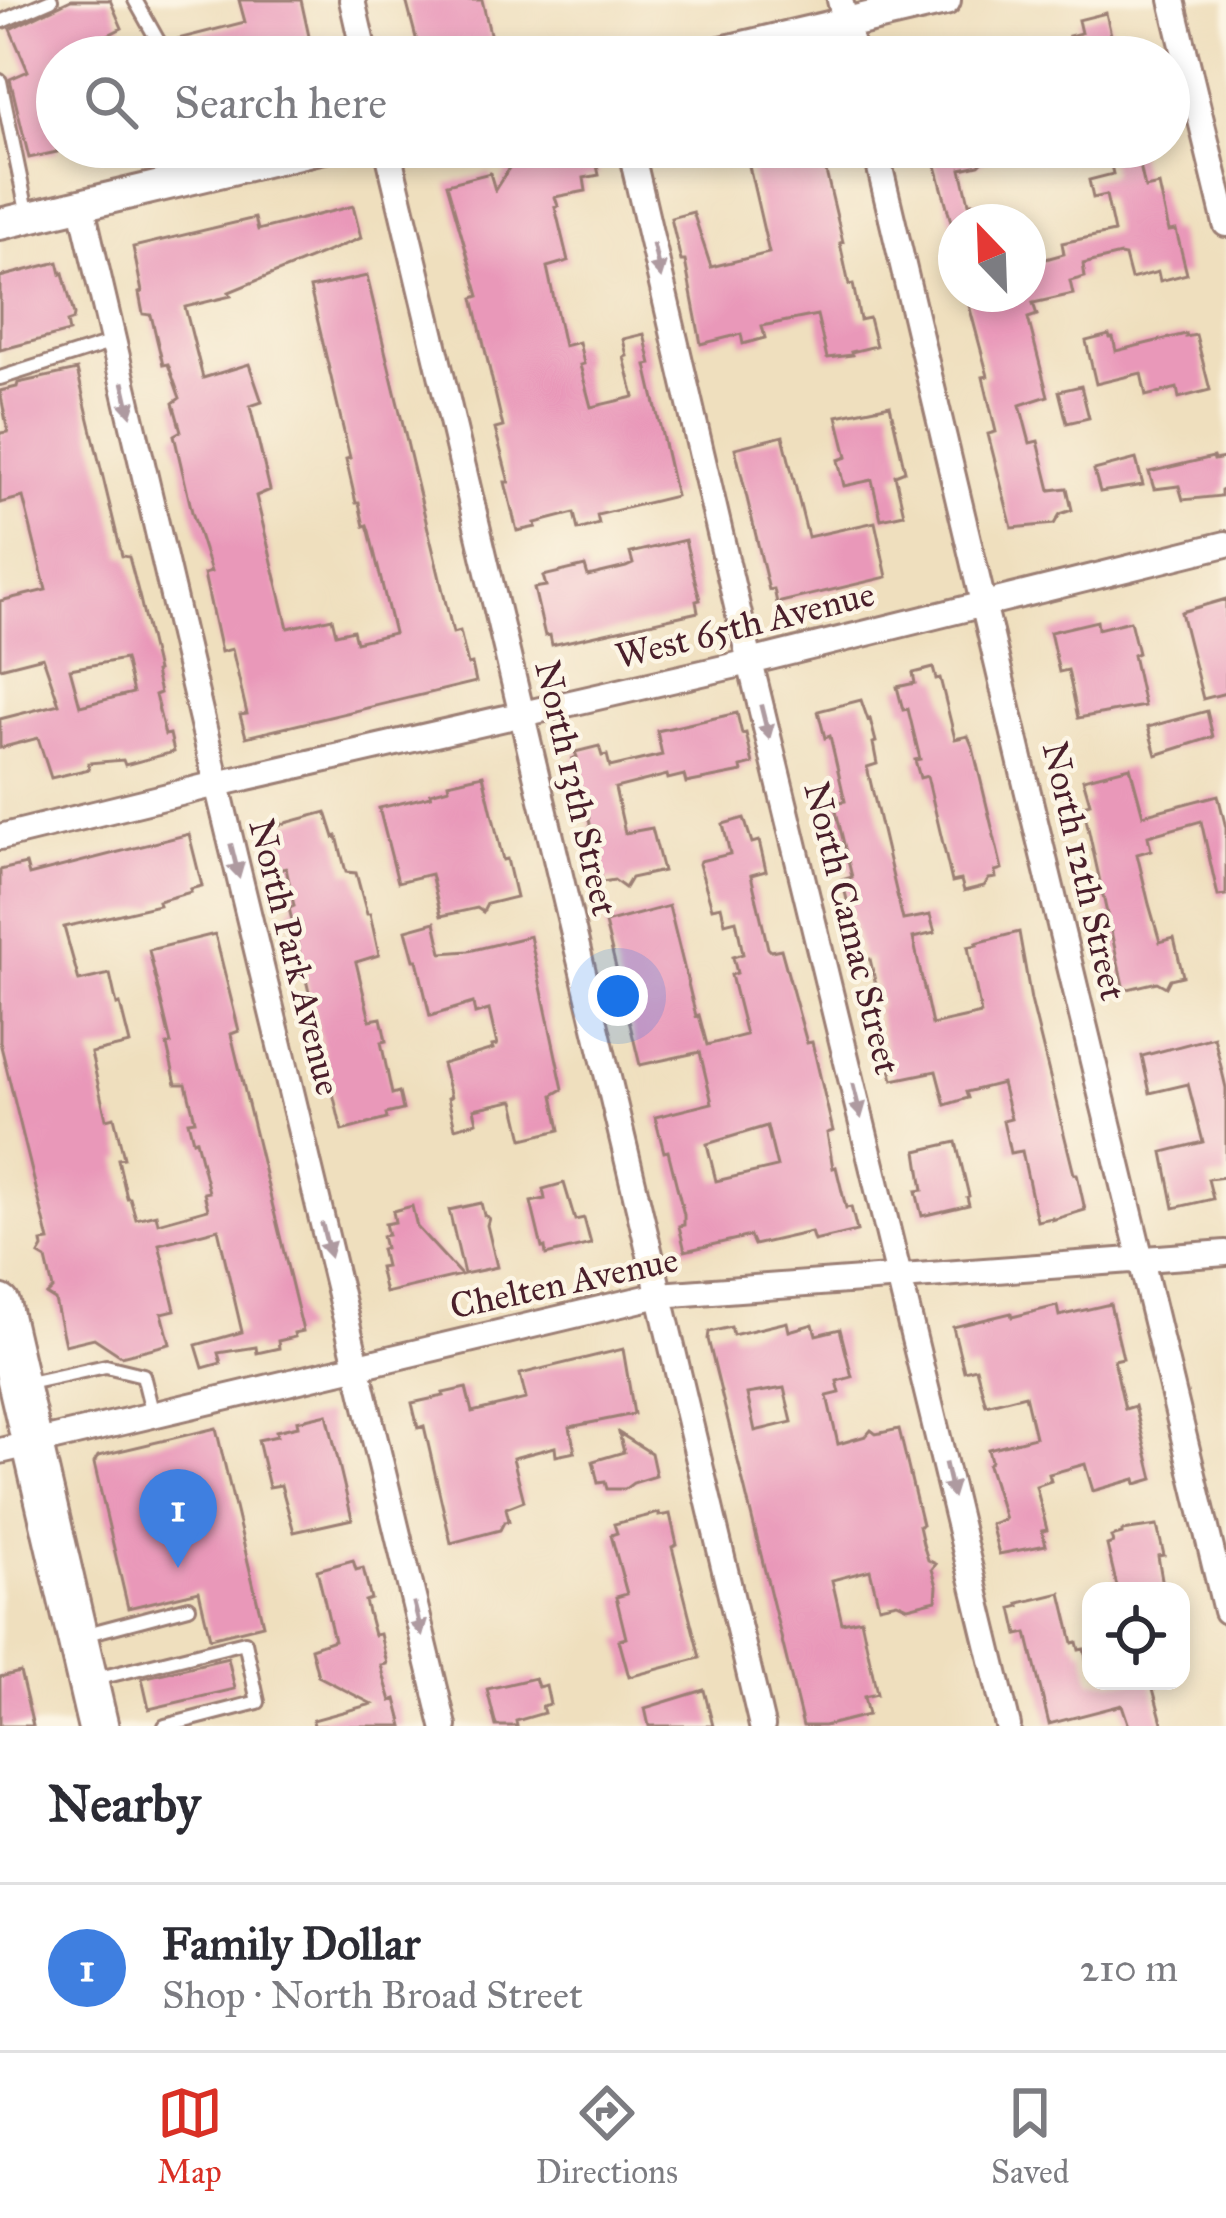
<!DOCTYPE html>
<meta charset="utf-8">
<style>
body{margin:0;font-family:"IM FELL Great Primer",serif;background:#f7f7f7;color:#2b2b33}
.controls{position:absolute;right:36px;bottom:36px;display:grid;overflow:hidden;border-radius:24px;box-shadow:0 6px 18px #0003}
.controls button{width:108px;height:108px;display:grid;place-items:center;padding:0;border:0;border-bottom:3px solid #e1e1e2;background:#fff;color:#2b2b33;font:60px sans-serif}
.compass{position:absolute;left:938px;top:204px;width:108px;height:108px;border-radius:50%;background:#fff;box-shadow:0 6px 18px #0003;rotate:337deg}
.you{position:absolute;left:618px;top:996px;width:42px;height:42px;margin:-30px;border:9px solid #fff;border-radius:50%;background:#1a73e8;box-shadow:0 0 0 18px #1a73e833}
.badge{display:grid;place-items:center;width:78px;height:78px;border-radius:50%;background:#d93025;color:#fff;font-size:39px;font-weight:700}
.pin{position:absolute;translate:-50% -99px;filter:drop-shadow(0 3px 6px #0008)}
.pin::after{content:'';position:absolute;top:63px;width:42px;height:36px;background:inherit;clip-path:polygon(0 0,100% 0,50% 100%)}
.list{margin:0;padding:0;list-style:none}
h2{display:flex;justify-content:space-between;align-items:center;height:156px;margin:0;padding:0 48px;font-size:51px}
h2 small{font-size:39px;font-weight:400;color:#7c7c81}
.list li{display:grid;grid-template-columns:78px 1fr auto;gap:36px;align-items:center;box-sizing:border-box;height:168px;padding:0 48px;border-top:3px solid #e1e1e2}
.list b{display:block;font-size:45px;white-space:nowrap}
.list p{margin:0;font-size:39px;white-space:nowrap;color:#7c7c81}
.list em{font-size:39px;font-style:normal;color:#7c7c81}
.icon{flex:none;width:66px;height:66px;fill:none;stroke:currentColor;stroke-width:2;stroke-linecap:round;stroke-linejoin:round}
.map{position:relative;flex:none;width:1226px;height:1726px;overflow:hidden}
.search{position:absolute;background:#fff;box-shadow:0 6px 18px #0003;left:36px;right:36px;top:36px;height:132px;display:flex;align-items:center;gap:30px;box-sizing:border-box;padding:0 42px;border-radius:66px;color:#7c7c81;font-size:45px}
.sheet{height:324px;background:#fff}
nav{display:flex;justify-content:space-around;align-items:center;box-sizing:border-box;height:168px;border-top:3px solid #e1e1e2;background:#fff;font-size:33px;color:#7c7c81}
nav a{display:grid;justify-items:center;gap:6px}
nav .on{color:#d93025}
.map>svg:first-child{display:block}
.building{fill:#e998b9;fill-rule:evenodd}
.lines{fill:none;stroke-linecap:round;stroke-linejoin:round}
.service-casing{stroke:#9c7f74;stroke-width:18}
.minor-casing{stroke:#9c7f74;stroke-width:30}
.tertiary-casing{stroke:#9c7f74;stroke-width:36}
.primary-casing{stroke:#9c7f74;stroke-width:45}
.service{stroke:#fff;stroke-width:12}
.minor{stroke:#fff;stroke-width:24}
.tertiary{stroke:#fff;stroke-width:30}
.primary{stroke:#fff;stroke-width:39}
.oneway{fill:#ae9aa0}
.labels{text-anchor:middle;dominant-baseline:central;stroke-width:9;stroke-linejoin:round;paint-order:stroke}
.street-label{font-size:36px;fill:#4a1f2b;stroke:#fcf5e5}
</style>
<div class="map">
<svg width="1226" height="1726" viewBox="0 0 1226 1726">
<rect width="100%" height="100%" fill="#fcf5e5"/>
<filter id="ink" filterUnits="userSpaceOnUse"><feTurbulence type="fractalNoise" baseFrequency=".00833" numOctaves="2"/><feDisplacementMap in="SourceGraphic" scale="24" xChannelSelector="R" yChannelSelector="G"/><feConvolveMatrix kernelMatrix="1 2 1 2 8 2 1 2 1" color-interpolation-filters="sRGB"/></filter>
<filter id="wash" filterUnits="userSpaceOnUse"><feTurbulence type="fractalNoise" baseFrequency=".004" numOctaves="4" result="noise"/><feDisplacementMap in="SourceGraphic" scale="48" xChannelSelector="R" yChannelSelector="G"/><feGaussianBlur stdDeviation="2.7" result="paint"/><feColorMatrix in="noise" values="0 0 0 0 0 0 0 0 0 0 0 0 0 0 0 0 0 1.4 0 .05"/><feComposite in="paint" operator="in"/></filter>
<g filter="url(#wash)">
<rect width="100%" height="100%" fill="#efdfbe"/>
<g id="blocks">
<!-- building -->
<path class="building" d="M71,0H110L122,28L64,57H57V61L52,63L57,83V152L29,158L10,79L28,71L10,29Z
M239,0H301L312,50L294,57H248L247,53L241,54L239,44L199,53L200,57H177L170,41L245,22Z
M406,0H482L492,42L487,44L489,52L469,57H421Z
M1106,13L1116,57H1024L1023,50L1070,38L1069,36L1081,33L1078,20Z
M558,147H593L599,175L584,178L586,191L555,197L558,206L555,207L568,261L547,267L564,346L579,342L584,364L580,365L591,407L634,397L624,357L627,356L623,339L644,334L651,364L646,365L676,496L597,515L599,524L578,530L574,513L535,523L536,527L517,531L505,482H509L495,429L503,427L473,298L479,296L447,184L490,173L495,190L516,157Z
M820,147L843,242L840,243L849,285L853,284L860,320L869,318L876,346L851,352L852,355L827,358L817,315L762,326L765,338L743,344L741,334L701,344L685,261H681L671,218L693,212L711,267L769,253L749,166L756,165L755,160L785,154L784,152Z
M931,147H983L985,159L979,165L961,169L969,203L988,202L989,206L1003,202L1007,222H951Z
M1107,147H1136L1145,188L1159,185L1169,231L1176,230L1187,274L1160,281L1158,272L1131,279L1125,256L1120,255L1083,264L1085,277L1070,281L1073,294L1033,303L1037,315L1028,318L1048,396L1020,405L1030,443L1038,441L1050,490L1067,488L1072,510L1060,514L1054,524L1012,528L988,434L996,432L983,377L988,376L966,294H1028V264L1064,254L1062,243L1114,232L1106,195L1093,198L1089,180L1113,174Z
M353,206L361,238L229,292L231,296L185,307L203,378L249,364L262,402L250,406L270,490L256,496L288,628L332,618L336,634L353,630L356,642L394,633L369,531L367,525L364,526L359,503H356L346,459L350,458L310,288L367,276L453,633L460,631L468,665L472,664L476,682L246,737L240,715L247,714L232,649L221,652L204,574L211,572L192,512L174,435L181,431L173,403L180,398L168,364L163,365L151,315L143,314L139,293L142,292L133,247L255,218L258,230Z
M58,262L61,274L63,273L74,315L73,320L67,322L69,332L0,350V277Z
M1186,334V337L1196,335L1210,390L1179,398L1177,388L1146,396L1141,373L1096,384L1086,341L1109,335L1110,338H1113L1116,351Z
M77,370L122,556L129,557L140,599L157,671L155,672L160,693L155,695L165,735L170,734L174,752L125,765L123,760L88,763L89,769L51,778L38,738L0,748V719L59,704L43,657L0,668V601L46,590L23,497L0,503V433L8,432L0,391L17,387L18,383ZM125,659L133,693L80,706L70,669Z
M1081,386L1089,418L1067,423L1059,391Z
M890,405L905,471L895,475L904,514L881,519L872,480L844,486L838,460L847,457L837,416Z
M783,436L808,537L875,522L887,577L777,603L774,589L769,590L735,448Z
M1213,457L1214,460L1224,458L1226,468V488L1221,490V496L1183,500L1179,486L1154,489L1149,472Z
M1136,459L1143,485L1100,492L1094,470Z
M685,540L700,600L696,601L698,612L552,645L550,635L545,636L534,588L546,586L543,576L585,566L588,576L626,567L633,564L630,553Z
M1226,599V693L1203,699L1181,612Z
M1097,621L1098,629L1130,621L1138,653L1133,655L1144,706L1078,718L1068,670L1059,672L1050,632Z
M933,668L936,679L940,678L955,739L968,736L973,748L1002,869L995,871L996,878L989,879L984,886L964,891L961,880L952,882L927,776L920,778L915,760L920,759L908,709L903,710L897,687L915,683L913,673Z
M861,700L868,720L870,719L876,742L873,743L877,764L867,767L903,920L930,915L935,933L913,938L932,1025L981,1014L968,947L977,945L976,943L1019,932L1031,1000L1074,1174H1077L1085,1210L1052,1220V1218L1037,1221L1022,1151L1010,1153L1003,1121L1011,1119L1002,1083L966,1092L968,1098L945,1105L936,1071L893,1080L876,1008L881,1007L870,959H862L842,880L852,877L834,803L845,801L830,736L825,738L818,711Z
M1207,711L1213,737L1156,755L1148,727Z
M737,713L742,734L746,733L753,764L741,767L742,772L686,783L684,775L668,779L667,775L615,788L625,833L652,828L663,871L631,878L625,888L614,880L602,882L583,790H581L572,759L577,757L575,752L599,746L602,756L607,755L610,767L662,755L657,731Z
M1130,767L1143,815L1218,795L1226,828V895L1218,896L1201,821L1148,836L1151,850L1137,854L1149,904L1160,942L1174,938L1183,976L1170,979L1166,987L1157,982L1124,990L1083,805L1090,803L1083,779Z
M483,775L503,860L507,859L516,897L487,904L483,912L477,908L441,916L431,874L398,882L379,808L431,796L430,793L449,788L448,783Z
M326,812L334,837L337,836L346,872L356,873L367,914H370L379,955L356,962L370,1020L381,1018L386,1041L381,1042L392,1094L399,1092L403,1110L386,1114L387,1119L342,1131L289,908L294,906L286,868L274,871L265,834L268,833L267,828Z
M744,818L752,843L759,841L766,871L751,875L768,948L771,951L781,949L807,1043L812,1042L833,1131L827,1133L833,1168L836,1167L846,1208L851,1207L857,1231L814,1241L811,1232L754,1245L750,1236L685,1251L679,1226L684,1225V1215L668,1151L664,1152L655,1117L712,1103L700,1052L640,1065L605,923L669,906L696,1016L699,1015L707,1045L746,1035L731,975L737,973L733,957L743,954L736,920L725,923L721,906L712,908L699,864L700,861L730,854L723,824ZM767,1126L777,1167L716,1181L707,1144Z
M189,834L202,886L190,889L191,892L158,901L159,905L64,927L79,981L110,974L117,1005L120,1004L130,1044L91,1053L106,1119L114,1117L124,1158L118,1159L127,1198H130L136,1219L156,1214L158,1223L208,1209L204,1193L209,1192L196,1140L193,1141L188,1121L195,1120L186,1084H176L167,1045L171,1044L149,950L215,934L239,1031L231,1034L303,1331L294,1333L295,1337L278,1341L279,1348L257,1353L256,1347L218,1353L221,1363L203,1368L196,1345L242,1332L218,1229L159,1244L175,1310L162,1313L170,1344L121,1356L94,1338L65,1345L55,1300L47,1295L53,1289L46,1259L39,1255L43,1248L42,1242L49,1241L0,1042V870L26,864L29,875Z
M435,922L442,953L469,951L530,936L563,1089L553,1095L560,1130L523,1139L514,1101H511L474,1109L477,1122L455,1128L448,1098L451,1097L442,1064L493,1049L492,1046L497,1045L489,1010L475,1014L473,1003L430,1016L417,960H414L406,930Z
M1214,1037L1226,1088V1177L1208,1179L1213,1199L1174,1208L1163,1152L1203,1142L1188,1084L1150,1093L1142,1056Z
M956,1142L969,1196L967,1197L969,1205L922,1216L916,1191L923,1190L917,1151Z
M564,1183L575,1220L584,1218L591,1244L546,1255L545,1247L542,1248L531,1202L545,1199L543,1189Z
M481,1203L484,1215L489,1218L487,1225L497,1267L464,1274L449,1210Z
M412,1206L417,1227L461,1275L385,1293L379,1267L385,1266L381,1249L385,1248L382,1236L388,1235L385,1224L395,1222L393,1211Z
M1110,1304L1123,1358L1114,1360L1125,1409L1135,1406L1153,1479L1136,1484L1135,1479L1093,1491L1085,1464L1049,1474L1051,1481L1036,1486L1047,1530L1042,1531L1046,1545L999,1554L991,1524L1005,1519L988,1465L991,1461L988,1449L1035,1437L1025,1395L986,1405L976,1368L964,1371L953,1327L1011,1313L1012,1317L1057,1306L1059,1316Z
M787,1322L789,1331L813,1324L816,1335L840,1329L852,1377L837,1381L840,1393L827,1396L838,1444L866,1436L871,1430L876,1434L899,1429L922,1525L919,1526L923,1544L928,1560L936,1564L932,1569L937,1586L936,1600L908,1607L897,1602L879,1606L870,1570L832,1580L842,1623L861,1619L877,1694L864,1697L868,1715L824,1726H803L708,1339L709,1332L731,1327L733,1335ZM784,1388L792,1422L755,1431L747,1394Z
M623,1349L634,1414L570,1427L575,1452L556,1456L555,1447L513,1458L524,1501L506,1508L509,1521L504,1522L500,1530L451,1543L424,1426L418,1428L412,1403L444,1396L443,1393L466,1388L472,1412L526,1399L520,1374Z
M327,1414L352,1519L294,1532L281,1485L269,1487L258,1440L277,1436L276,1431L298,1426L297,1421Z
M216,1428L263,1625L210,1638L199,1591L128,1608L94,1463L98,1456Z
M619,1433L651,1453L656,1476L633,1483L625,1489H607L605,1482L598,1483L593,1461L624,1452Z
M659,1513V1516L670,1514L677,1545L672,1547L700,1658L629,1677L619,1640L626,1638L616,1597L627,1594L611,1535L617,1533L614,1524Z
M1157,1526L1164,1555L1158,1556L1164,1591H1118L1107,1545L1113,1543L1111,1537L1122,1534V1531Z
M353,1560L356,1570L363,1568L371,1599L365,1601L374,1635L380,1634L387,1664L381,1665L386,1684L391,1701L396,1699L403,1726H314L313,1720L372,1704L318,1676L311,1648L334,1640L317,1570Z
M1061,1593L1073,1643L1077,1642L1079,1650L1084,1649L1091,1681H1151L1163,1726H1129L1122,1705L1049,1724L1027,1633L1018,1635L1012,1608L1020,1606L1019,1603Z
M228,1658L235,1689L149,1709L142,1678Z
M20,1672L33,1726H0V1677Z
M535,1678L538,1687L546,1685L550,1704L542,1706L544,1713L516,1721L517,1726H496L487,1689Z
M704,1690L713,1726H649L645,1708Z"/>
</g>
</g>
<g filter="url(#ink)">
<use href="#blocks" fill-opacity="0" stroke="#9c7f74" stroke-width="3"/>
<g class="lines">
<defs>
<path id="service" d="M135,0L167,57
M0,22L51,0
M0,81L28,216
M203,147L210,173
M0,378L113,342
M24,1384L106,1366L143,1375L153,1415
M83,1635L189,1607
M95,1679L245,1642L258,1702L165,1726"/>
<path id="minor" d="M352,0L365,57
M840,0L854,57
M1172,0L1226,224
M387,147L762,1726
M630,147L750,662L1008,1726
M875,147L1024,776L1226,1611
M81,203L217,784L444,1726
M0,837L217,784L750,662L1226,544
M0,1451L659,1295L1226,1253"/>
<path id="tertiary" d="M700,57L945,0
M0,224L324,147"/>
<path id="primary" d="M0,1305L98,1726"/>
</defs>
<!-- service casing -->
<use href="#service" class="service-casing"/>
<!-- minor casing -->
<use href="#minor" class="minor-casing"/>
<!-- tertiary casing -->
<use href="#tertiary" class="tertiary-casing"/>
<!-- primary casing -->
<use href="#primary" class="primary-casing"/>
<!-- service -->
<use href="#service" class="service"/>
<!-- minor -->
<use href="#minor" class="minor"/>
<!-- tertiary -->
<use href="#tertiary" class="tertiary"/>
<!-- primary -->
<use href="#primary" class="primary"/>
</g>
<!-- one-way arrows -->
<defs><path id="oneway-solid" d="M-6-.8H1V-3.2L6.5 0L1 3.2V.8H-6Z" transform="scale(3)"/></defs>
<g class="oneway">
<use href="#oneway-solid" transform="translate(657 261) rotate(77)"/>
<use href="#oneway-solid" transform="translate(127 399) rotate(77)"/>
<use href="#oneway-solid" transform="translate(765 722) rotate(76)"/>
<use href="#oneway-solid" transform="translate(235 861) rotate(76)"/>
<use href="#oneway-solid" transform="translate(857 1101) rotate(76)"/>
<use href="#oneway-solid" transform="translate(326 1240) rotate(76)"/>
<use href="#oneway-solid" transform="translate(949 1480) rotate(77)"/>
<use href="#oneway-solid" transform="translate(418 1619) rotate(76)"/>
</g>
</g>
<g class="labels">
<!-- street labels -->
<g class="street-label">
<text transform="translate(745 625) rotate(-14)">West 65th Avenue</text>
<text transform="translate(576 788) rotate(77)">North 13th Street</text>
<text transform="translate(1084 871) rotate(77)">North 12th Street</text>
<text transform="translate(852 928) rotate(76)">North Camac Street</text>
<text transform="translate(295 957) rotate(76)">North Park Avenue</text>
<text transform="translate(564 1283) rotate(-12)">Chelten Avenue</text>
</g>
</g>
</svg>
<div class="controls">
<button><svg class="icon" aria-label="locate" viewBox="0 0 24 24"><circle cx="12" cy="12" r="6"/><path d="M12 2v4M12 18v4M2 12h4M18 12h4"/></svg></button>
</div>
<svg class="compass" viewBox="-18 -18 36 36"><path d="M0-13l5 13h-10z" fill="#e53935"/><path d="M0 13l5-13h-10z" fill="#7c7c81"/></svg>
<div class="you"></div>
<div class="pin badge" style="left:178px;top:1568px;background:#3f7fe0">1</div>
<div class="search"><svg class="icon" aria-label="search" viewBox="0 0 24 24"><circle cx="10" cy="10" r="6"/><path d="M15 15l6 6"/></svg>Search here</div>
</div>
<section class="sheet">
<h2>Nearby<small></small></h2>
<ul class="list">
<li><span class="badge" style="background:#3f7fe0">1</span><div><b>Family Dollar</b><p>Shop · North Broad Street</p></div><em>210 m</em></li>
</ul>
</section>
<nav>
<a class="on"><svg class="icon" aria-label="map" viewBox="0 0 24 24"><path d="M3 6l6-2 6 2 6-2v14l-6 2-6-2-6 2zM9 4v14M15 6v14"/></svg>Map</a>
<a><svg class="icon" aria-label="directions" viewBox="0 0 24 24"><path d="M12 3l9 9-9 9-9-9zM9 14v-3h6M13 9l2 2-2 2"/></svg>Directions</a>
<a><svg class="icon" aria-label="saved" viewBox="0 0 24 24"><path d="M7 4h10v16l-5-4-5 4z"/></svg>Saved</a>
</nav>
